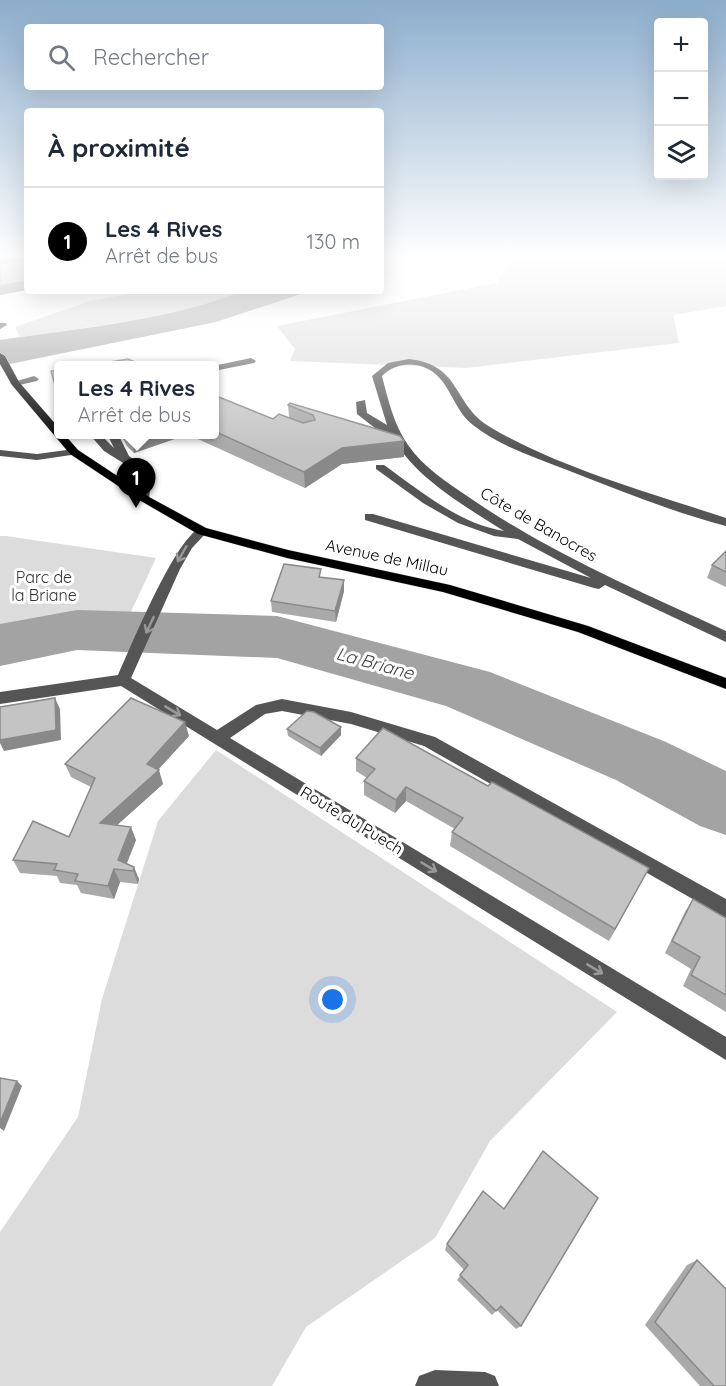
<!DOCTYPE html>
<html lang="fr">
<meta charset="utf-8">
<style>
body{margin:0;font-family:Quicksand,sans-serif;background:#f2f2f3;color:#1f2937}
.controls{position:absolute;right:18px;top:18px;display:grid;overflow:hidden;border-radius:6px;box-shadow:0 6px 24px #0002}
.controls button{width:54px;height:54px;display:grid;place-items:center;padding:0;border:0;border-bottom:2px solid #e0e1e3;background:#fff;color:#1f2937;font:30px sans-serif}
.you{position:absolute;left:333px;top:1000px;width:21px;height:21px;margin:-15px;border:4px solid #fff;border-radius:50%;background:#1a73e8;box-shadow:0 0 0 9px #1a73e833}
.badge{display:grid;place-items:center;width:39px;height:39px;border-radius:50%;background:#000;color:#fff;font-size:20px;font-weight:700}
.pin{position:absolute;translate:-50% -50px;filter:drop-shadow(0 2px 3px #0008)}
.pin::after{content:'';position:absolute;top:32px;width:21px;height:18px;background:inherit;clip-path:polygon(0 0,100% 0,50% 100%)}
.popup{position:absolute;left:54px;top:361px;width:165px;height:78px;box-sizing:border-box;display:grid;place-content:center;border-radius:6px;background:#fff;filter:drop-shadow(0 2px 4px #0005);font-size:20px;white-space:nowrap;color:#747a83}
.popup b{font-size:22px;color:#1f2937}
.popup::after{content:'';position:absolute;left:50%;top:100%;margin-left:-12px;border:12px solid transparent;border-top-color:#fff}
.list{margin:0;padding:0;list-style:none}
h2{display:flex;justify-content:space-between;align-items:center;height:78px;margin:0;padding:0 24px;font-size:26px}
h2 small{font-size:20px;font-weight:400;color:#747a83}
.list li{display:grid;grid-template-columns:39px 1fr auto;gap:18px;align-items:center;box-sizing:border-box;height:108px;padding:0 24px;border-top:2px solid #e0e1e3}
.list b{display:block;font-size:22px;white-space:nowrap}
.list p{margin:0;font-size:20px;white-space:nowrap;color:#747a83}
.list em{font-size:20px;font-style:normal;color:#747a83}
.icon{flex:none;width:33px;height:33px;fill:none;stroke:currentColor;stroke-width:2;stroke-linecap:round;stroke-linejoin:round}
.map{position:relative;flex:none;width:726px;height:1386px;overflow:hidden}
.search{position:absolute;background:#fff;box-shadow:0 6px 24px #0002;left:24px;top:24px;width:360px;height:66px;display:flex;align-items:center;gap:15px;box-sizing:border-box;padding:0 21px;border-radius:6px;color:#747a83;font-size:22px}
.panel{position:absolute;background:#fff;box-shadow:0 6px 24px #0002;left:24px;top:108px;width:360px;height:186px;border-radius:6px}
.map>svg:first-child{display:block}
.green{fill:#dcdcdc}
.water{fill:#a3a3a3}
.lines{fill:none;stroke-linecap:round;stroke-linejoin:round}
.river{fill:#a3a3a3;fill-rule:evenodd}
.major-casing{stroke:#dbdbdb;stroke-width:1}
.minor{fill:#555;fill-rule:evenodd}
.major{fill:#000;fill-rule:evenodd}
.wall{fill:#a9a9a9}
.shaded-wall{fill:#898989}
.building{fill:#c4c4c4;stroke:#898989;stroke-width:1.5}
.oneway{stroke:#999}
.labels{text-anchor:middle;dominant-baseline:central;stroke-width:6;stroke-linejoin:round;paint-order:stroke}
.street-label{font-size:16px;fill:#000;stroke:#fff}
.park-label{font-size:16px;fill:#333;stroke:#fff}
.water-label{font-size:18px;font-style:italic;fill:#444;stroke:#fff}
</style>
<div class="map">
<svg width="726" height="1386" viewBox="0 0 726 1386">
<rect width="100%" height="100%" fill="#fff"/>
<!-- green -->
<path class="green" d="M515,256H726V306L673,315L679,343L466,368L290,361L295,349L277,326L496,283Z
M146,291H243C172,319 95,326 20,337L15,327L90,301Z
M6,536L156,558L129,616L0,639V536Z
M216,750L617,1012L490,1141L435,1238L306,1327L272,1386H0V1232L78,1117L102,999L158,821Z"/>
<!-- water -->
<path class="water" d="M243,291H310L216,322L0,366V340C81,328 166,321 243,291Z"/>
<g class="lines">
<!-- river -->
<path class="river" d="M77,610L277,616L490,672L666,742L726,771V835L700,826L616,780L446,706L277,658L77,650L0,666V624Z"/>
<defs>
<path id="major" d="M0,353L5,356L19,382L58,427V434H64L78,450L149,497L206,528L288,550L450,585L588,626L726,678V689L578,632L443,592L287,558L198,534L141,501L70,454L12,385L0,364Z"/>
</defs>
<!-- major casing -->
<use href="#major" class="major-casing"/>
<!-- minor -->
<path class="minor" d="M0,323H6L7,325L0,329Z
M251,358L256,361L254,363L214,371L213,366Z
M409,359C462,365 452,404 490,427C559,468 650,493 726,518V526C672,512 619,490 567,470C536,458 499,446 473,425C453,410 450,380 428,369C412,361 394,364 382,376C388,400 394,425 408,445C423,467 448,483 470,498C550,553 639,591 726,631V642L605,585L599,589L594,588L365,520V514H373L591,578L518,539L494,536L458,523L423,503L376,469V465H384C419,490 459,524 504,531C463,505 413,477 390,433L375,428L357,414L356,402L365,400L367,413L387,425L372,376L388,363Z
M34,376L39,379L37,381L15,386L10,383Z
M89,434H100L114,448L107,434H118L129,456L151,472L149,501L145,502L139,499V473L104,451Z
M74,449L78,450V454L37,460L0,456V450L37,454Z
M202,527L208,531L192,548L180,569L131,678L217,730L256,705L282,699L351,712L435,737L726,899V918L424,746L351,724L282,711L265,714L230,738L726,1037V1060L121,686L0,704V692L118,675C131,647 176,535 202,527Z
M435,1370L485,1372L495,1376L499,1386H415L419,1376Z"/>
<!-- major -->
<use href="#major" class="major"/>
</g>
<!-- wall -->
<path class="wall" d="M214,395L273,419L289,417L288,405L404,441V457L342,464L305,488L189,435H214Z
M121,435H186L134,453L127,446Z
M726,551V587L707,578L712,565Z
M322,578L344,580V591L336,622L272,612L271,601Z
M341,727V735L321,756L288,736L287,729Z
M189,736L158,770L163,784L117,825L136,840L127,863L139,879L138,884L120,882L114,899L81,893L77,885L60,883L57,876L20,873L13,860L69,837L91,787L71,777L65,764Z
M356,758L488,786L649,868L609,941L450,846L452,832L455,829L406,801L395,813L364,795V781L367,778L356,771Z
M693,899L726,918V1012L683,986L691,969L665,953L685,912Z
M483,1191L521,1326L516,1329L497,1310L492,1315L457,1280L464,1270L445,1250L447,1244Z
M697,1260L726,1386H700L645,1325L687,1265Z"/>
<!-- shaded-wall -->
<path class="shaded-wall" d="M0,256H27V260L0,265Z
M27,277V290L0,295V286Z
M139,435H186L134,453L131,437Z
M404,441V457L342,464L305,488L304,472L342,448Z
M344,580V591L336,622L335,611Z
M55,698L60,709L61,740L4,751L0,743V740Z
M185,722L189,736L152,776L159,770L163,784L105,836L100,823L147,764Z
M341,727V735L321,756L320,748Z
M406,787V801L395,813L396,800Z
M131,827L136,840L124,870L118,860Z
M134,867L139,879L138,884L133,871Z
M649,868L642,881L609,941L615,929Z
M114,869L120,882L114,899L108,886Z
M17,1081L22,1086L4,1131L0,1128V1123Z"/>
<!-- building -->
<path class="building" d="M25,256H27V265L24,266L27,270V277L24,278L26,281L0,286V264L25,259Z
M128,359L144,366H86Z
M58,370V396L51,371Z
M214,395L273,419L279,414L303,423L315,420L313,415L288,405L290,403L400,436L404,441L342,448L304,472L214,431Z
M128,435H139L131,437Z
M726,551V572L712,565Z
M284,564L321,569L319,577L344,580L335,611L271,601Z
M55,698L56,730L0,740V707Z
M131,698L185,722L147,764L159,770L100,823L131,827L118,860L134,867L133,871L114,869L108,886L75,881L78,874L54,870L57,864L13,860L33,821L69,837L95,778L65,764Z
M307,711L314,712L341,727L320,748L287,729Z
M383,728L488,786L492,782L649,868L615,929L452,832L463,818L406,787L396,800L364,781L375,769L356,758Z
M693,899L726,918V995L691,975L700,957L672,941Z
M0,1078L17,1081L0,1123Z
M543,1151L598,1198L521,1326L501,1306L496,1311L460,1275L468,1265L447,1244L483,1191L504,1209Z
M697,1260L726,1289V1386H714L655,1322Z"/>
<!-- one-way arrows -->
<defs><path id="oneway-shaft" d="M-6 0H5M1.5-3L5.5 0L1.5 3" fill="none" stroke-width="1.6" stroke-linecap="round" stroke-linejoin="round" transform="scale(1.5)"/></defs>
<g class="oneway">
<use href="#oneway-shaft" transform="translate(182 554) rotate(120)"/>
<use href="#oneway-shaft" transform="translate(150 625) rotate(115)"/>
<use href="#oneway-shaft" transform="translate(173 711) rotate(31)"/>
<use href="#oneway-shaft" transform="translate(429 867) rotate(31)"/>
<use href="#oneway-shaft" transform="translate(595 969) rotate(31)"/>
</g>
<!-- sky -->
<linearGradient id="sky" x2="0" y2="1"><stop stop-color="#8cadcc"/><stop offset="0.57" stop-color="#fff"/><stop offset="1" stop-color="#fff" stop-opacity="0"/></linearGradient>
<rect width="726" height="450" fill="url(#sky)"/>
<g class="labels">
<!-- street labels -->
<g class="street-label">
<text transform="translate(539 524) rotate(30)">Côte de Banocres</text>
<text transform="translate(387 557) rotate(12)">Avenue de Millau</text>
<text transform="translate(352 820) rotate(31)">Route du Puech</text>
</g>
<!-- park labels -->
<g class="park-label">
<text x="44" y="577">Parc de<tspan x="44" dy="18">la Briane</tspan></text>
</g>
<!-- water labels -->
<g class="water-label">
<text transform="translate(375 663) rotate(15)">La Briane</text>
</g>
</g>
</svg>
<div class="controls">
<button>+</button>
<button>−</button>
<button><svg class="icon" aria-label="layers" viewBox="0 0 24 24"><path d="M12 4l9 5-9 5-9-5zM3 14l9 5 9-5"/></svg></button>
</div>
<div class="you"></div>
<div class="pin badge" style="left:136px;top:508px">1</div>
<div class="popup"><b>Les 4 Rives</b>Arrêt de bus</div>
<div class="search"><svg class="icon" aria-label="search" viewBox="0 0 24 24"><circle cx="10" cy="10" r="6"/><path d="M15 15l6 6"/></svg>Rechercher</div>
<section class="panel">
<h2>À proximité<small></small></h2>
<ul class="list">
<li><span class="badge">1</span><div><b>Les 4 Rives</b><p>Arrêt de bus</p></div><em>130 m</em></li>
</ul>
</section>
</div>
